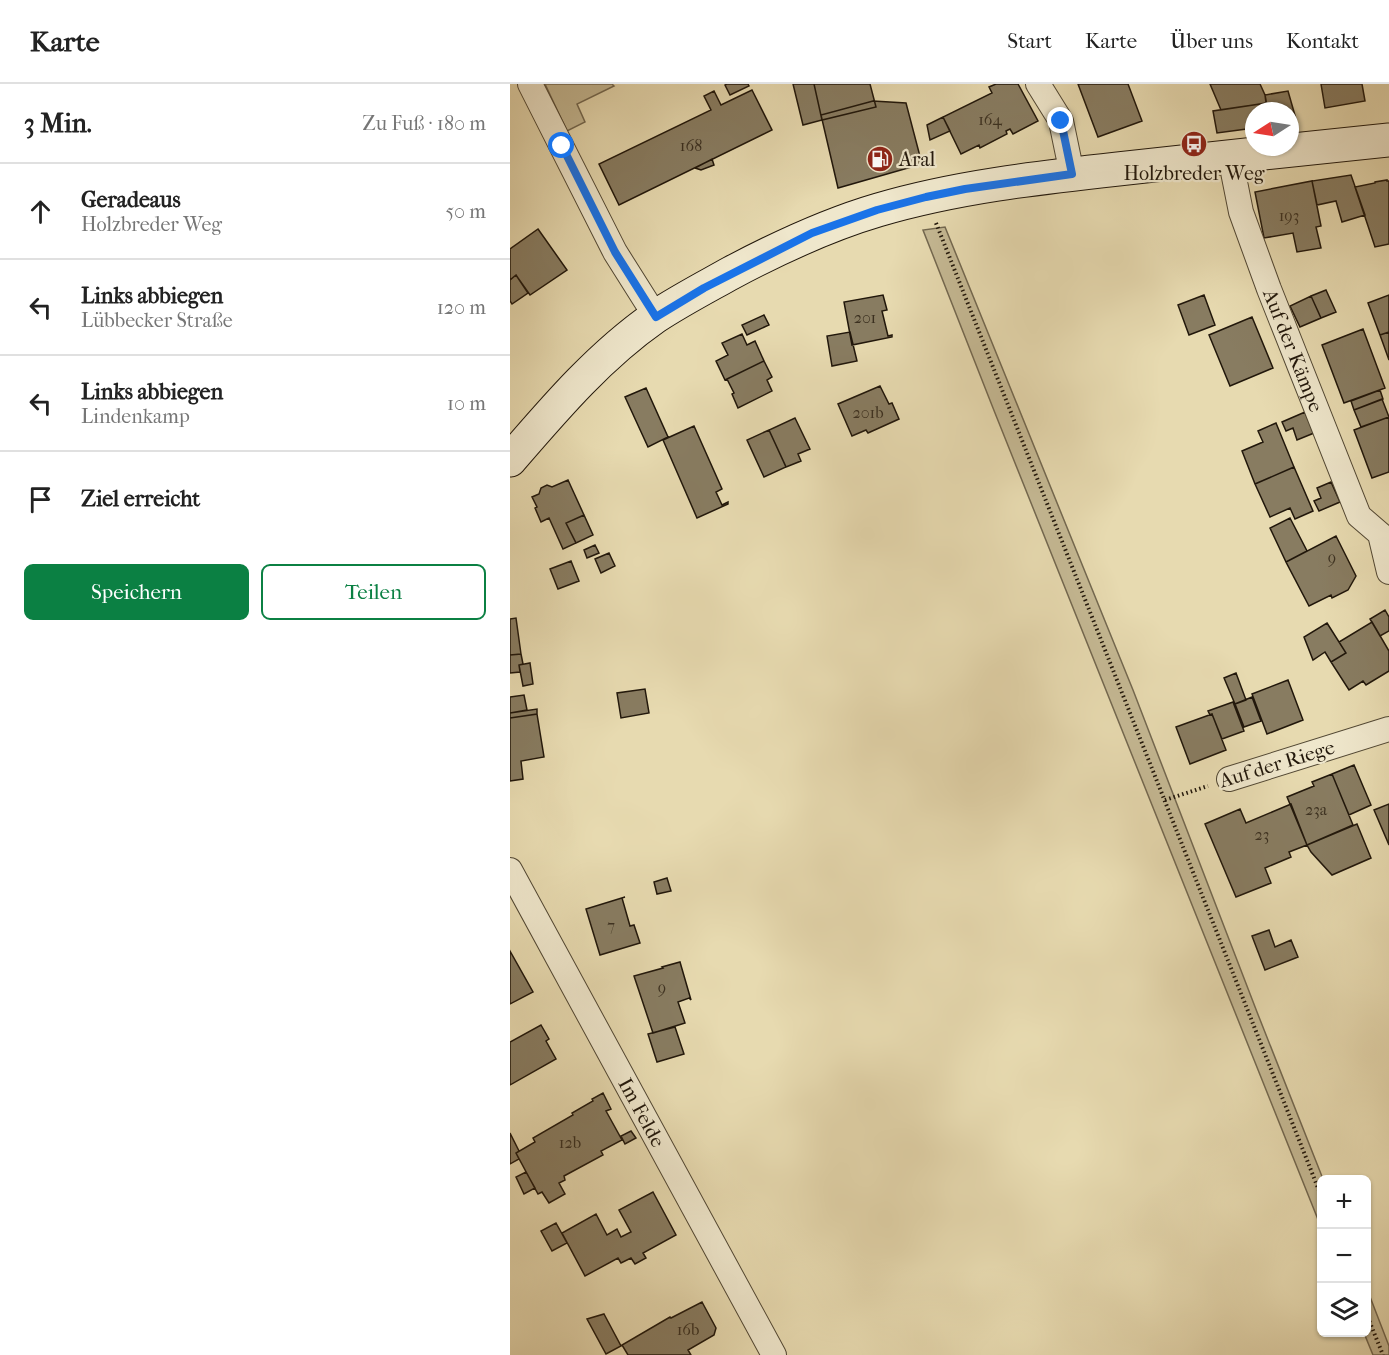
<!DOCTYPE html>
<html lang="de">
<meta charset="utf-8">
<style>
body{margin:0;font-family:"IM FELL French Canon",serif;background:#f6f6f6;color:#222}
.controls{position:absolute;right:18px;bottom:18px;display:grid;overflow:hidden;border-radius:9px;box-shadow:0 2px 4px #0004}
.controls button{width:54px;height:54px;display:grid;place-items:center;padding:0;border:0;border-bottom:2px solid #e0e0e0;background:#fff;color:#222;font:30px sans-serif}
.compass{position:absolute;left:735px;top:18px;width:54px;height:54px;border-radius:50%;background:#fff;box-shadow:0 2px 4px #0004;rotate:258deg}
.stop{position:absolute;width:18px;height:18px;margin:-14px;border:4px solid #1a73e8;border-radius:50%;background:#fff}
.stop.end{background:#1a73e8;border-color:#fff;box-shadow:0 2px 6px #0008}
.list{margin:0;padding:0;list-style:none}
h2{display:flex;justify-content:space-between;align-items:center;height:78px;margin:0;padding:0 24px;font-size:26px}
h2 small{font-size:20px;font-weight:400;color:#767676}
.list li{display:grid;grid-template-columns:39px 1fr auto;gap:18px;align-items:center;box-sizing:border-box;height:96px;padding:0 24px;border-top:2px solid #e0e0e0}
.list b{display:block;font-size:22px;white-space:nowrap}
.list p{margin:0;font-size:20px;white-space:nowrap;color:#767676}
.list em{font-size:20px;font-style:normal;color:#767676}
.actions{display:flex;gap:12px;padding:18px 24px}
.actions a{flex:1;padding:14px 0;border:2px solid #0b8043;border-radius:9px;text-align:center;font-size:21px;color:#0b8043}
.actions .main{background:#0b8043;color:#fff}
.icon{flex:none;width:33px;height:33px;fill:none;stroke:currentColor;stroke-width:2;stroke-linecap:round;stroke-linejoin:round}
.map{position:relative;flex:none;width:879px;height:1271px;overflow:hidden}
header{display:flex;align-items:center;gap:36px;box-sizing:border-box;height:84px;padding:0 30px;background:#fff;border-bottom:2px solid #e0e0e0}
header strong{font-size:28px}
nav{display:flex;gap:33px;margin-inline-start:auto;font-size:21px}
main{display:flex}
aside{flex:1;background:#fff}
.map>svg:first-child{display:block}
.green{fill:#c5b994;stroke:#736850;stroke-width:1.5}
.building{fill:#887c61;stroke:#21170b;stroke-width:1.5}
.lines{fill:none;stroke-linecap:round;stroke-linejoin:round}
.minor-casing{stroke:#524834;stroke-width:26}
.secondary-casing{stroke:#21170b;stroke-width:35}
.path{stroke:#21170b;stroke-width:4;stroke-dasharray:1.5 3;stroke-linecap:butt}
.minor{stroke:#efe7cc;stroke-width:24}
.secondary{stroke:#efe7cc;stroke-width:33}
.route{stroke:#1a73e8;stroke-width:8}
.labels{text-anchor:middle;dominant-baseline:central;stroke-width:4.5;stroke-linejoin:round;paint-order:stroke}
.number-label{font-size:16px;fill:#3b3020}
.poi-label{font-size:20px;fill:#21170b;stroke:#efe7cc;text-anchor:start}
.street-label{font-size:20px;fill:#21170b;stroke:#efe7cc}
</style>
<header>
<strong>Karte</strong>
<nav><a>Start</a><a>Karte</a><a>Über uns</a><a>Kontakt</a></nav>
</header>
<main>
<aside>
<h2>3 Min.<small>Zu Fuß · 180 m</small></h2>
<ul class="list">
<li><svg class="icon" aria-label="ahead" viewBox="0 0 24 24"><path d="M12 20V5M6 11l6-6 6 6"/></svg><div><b>Geradeaus</b><p>Holzbreder Weg</p></div><em>50 m</em></li>
<li><svg class="icon" aria-label="left" viewBox="0 0 24 24"><path d="M17 20v-9H6M10 6l-5 5 5 5"/></svg><div><b>Links abbiegen</b><p>Lübbecker Straße</p></div><em>120 m</em></li>
<li><svg class="icon" aria-label="left" viewBox="0 0 24 24"><path d="M17 20v-9H6M10 6l-5 5 5 5"/></svg><div><b>Links abbiegen</b><p>Lindenkamp</p></div><em>10 m</em></li>
<li><svg class="icon" aria-label="arrive" viewBox="0 0 24 24"><path d="M6 21V4h12l-3 4 3 4H6"/></svg><div><b>Ziel erreicht</b></div></li>
</ul>
<div class="actions"><a class="main">Speichern</a><a>Teilen</a></div>
</aside>
<div class="map">
<svg width="879" height="1271" viewBox="0 0 879 1271">
<rect width="100%" height="100%" fill="#e7dab0"/>
<filter id="stains"><feTurbulence type="fractalNoise" baseFrequency=".00333" numOctaves="4"/><feColorMatrix values="0 0 0 0 .2 0 0 0 0 .09 0 0 0 0 .02 0 0 0 .5 -.17"/></filter>
<radialGradient id="worn" r=".72"><stop offset=".6" stop-color="#630" stop-opacity="0"/><stop offset="1" stop-color="#630" stop-opacity=".3"/></radialGradient>
<!-- green -->
<path class="green" d="M35,0H102L104,2L67,20L75,38L57,47Z
M435,143L623,606L747,928L813,1095L812,1096L811,1143L483,324L413,146Z
M857,1205L879,1262V1271H863L854,1249L856,1248Z"/>
<!-- building -->
<path class="building" d="M217,0H238L239,2L220,11L215,1Z
M283,0H304L312,36L293,41Z
M304,0H360L366,23L312,36Z
M486,0H508L528,37L503,50L500,45L496,47L497,50L470,64L469,61L451,70L433,33L482,9L479,3Z
M568,0H618L632,37L588,53Z
M700,0H750L755,11L756,19L711,26Z
M811,0H852L855,17L815,24Z
M242,6L262,46L109,121L89,80L201,26L194,12L204,7L211,21Z
M778,7L786,35L780,36V27H758L755,11Z
M363,17L396,19L412,80L328,104L311,31Z
M756,19L758,27H744V44L707,49L703,27Z
M433,33L440,47L420,56L417,41Z
M202,75L204,81L191,86L185,84Z
M841,91L855,131L832,138L826,117L807,121L802,97Z
M877,96V97H879V160L865,163L845,103L865,99V98Z
M802,97L811,142L806,143L811,164L787,168L783,149L754,154L745,108Z
M28,145L57,186L20,211L6,191L0,196V165Z
M6,191L18,209L2,220L0,217V196Z
M816,206L826,228L811,234L801,212Z
M373,211L377,226L372,227L378,252L382,251V253L342,261L334,218Z
M694,211L705,241L679,251L668,221Z
M879,211V248L870,251L858,219Z
M801,212L811,234L790,243L780,222Z
M254,231L259,241L237,251L232,241Z
M742,233L763,284L720,302L699,251Z
M853,245L875,304L834,319L812,261Z
M340,248L347,277L322,282L317,252Z
M879,248V276L870,251Z
M232,250L237,261L245,257L254,277L215,296L206,277L218,271L212,259Z
M254,277L262,293L257,296L262,307L228,324L222,310L224,309L217,295Z
M370,302L379,320L382,319L389,335L358,349L356,346L342,352L328,320Z
M136,304L158,353L138,363L115,313Z
M870,306L873,315L844,326L841,317Z
M872,315L879,333L851,343L844,326Z
M795,328L804,349L787,356L783,344L776,347L772,338Z
M879,333V388L862,394L844,346Z
M285,334L300,365L288,370L291,377L276,383L259,346Z
M766,339L784,383L745,400L732,367L753,358L748,347Z
M184,342L212,405L206,408L212,421L218,418V420L187,434L153,356Z
M259,346L276,383L254,393L237,356Z
M784,383L803,427L785,435L780,424L760,433L745,400Z
M58,396L74,431L56,439L66,459L53,465L39,434L31,438L25,424L27,423L22,413L29,410L31,404L37,401L42,403Z
M821,398L830,418L809,427L804,417L811,414L807,404Z
M74,431L83,451L66,459L56,439Z
M780,434L797,467L776,478L760,444Z
M826,452L846,492L838,506L822,514L821,511L799,522L776,478Z
M85,461L89,469L77,474L74,466Z
M99,469L105,482L91,489L85,475Z
M61,477L69,497L48,505L40,485Z
M875,526L879,533V547L870,552L860,535Z
M6,534L11,570L0,571V535Z
M862,538L879,567V587L856,601L853,597L839,606L821,578L836,569L829,558Z
M817,539L836,569L821,578L815,568L803,576L794,553Z
M11,570L13,580L9,581L10,588L0,589V571Z
M20,579L23,600L13,602L9,581Z
M726,589L736,616L725,620L714,594Z
M778,596L793,636L757,650L742,610Z
M135,605L139,629L111,634L107,609Z
M14,611L17,626L0,629V613Z
M742,613L751,637L734,643L725,620Z
M723,618L734,647L712,655L702,630L700,631L698,627Z
M27,625V630L0,634V629Z
M27,630L34,673L11,677L13,695L0,697V634Z
M702,630L716,666L680,680L666,643Z
M844,681L861,721L839,731L822,690Z
M822,690L843,741L797,761L777,713L804,702L802,698Z
M781,720L797,761L779,768L781,773L755,784L761,799L726,813L695,740L730,725L736,739Z
M879,720V761L864,726Z
M847,740L861,774L822,791L801,768L797,761Z
M157,794L161,807L147,810L144,798Z
M115,813L112,814L120,842L124,841L130,859L90,871L76,825Z
M759,846L765,863L781,856L788,873L755,886L742,852Z
M0,867L23,908L0,920Z
M170,878L181,916L179,914L168,918L175,939L143,949L124,892L153,884L152,883Z
M31,941L39,955L36,957L46,975L0,1001V958Z
M165,943L174,970L147,978L138,950Z
M93,1009L101,1025L96,1027L112,1056L91,1067L93,1071L54,1092L55,1096L49,1099L55,1110L39,1119L32,1108L28,1110L6,1069L25,1058L23,1054L63,1031L62,1029L83,1017L82,1015Z
M121,1047L126,1054L115,1060L111,1052Z
M0,1049L9,1067L6,1069L9,1075L0,1080Z
M16,1088L25,1104L14,1110L6,1093Z
M143,1108L166,1151L133,1169L136,1174L125,1180L121,1174L111,1179L108,1174L75,1192L52,1149L86,1130L97,1151L107,1145L111,1153L121,1148L109,1126Z
M46,1139L57,1159L42,1167L31,1147Z
M192,1218L206,1244L204,1251L178,1266L181,1271H118L112,1261L160,1233L161,1234Z
M94,1230L111,1262L96,1270L77,1235Z"/>
<g class="lines">
<defs>
<g id="minor">
<path d="M20,0L105,168L146,233"/>
<path d="M528,0L551,37L562,90"/>
<path id="s1" d="M720,73L731,128L759,205L849,432L870,450L879,488"/>
<path d="M719,695L879,645"/>
<path id="s2" d="M0,786L264,1271"/>
</g>
<path id="secondary" d="M0,376C44,325 89,272 145,233C169,217 196,203 221,189C268,164 317,141 368,126C446,103 527,94 608,85C698,75 789,65 879,56"/>
</defs>
<!-- minor casing -->
<use href="#minor" class="minor-casing"/>
<!-- secondary casing -->
<use href="#secondary" class="secondary-casing"/>
<!-- path -->
<path class="path" d="M426,139L812,1114
M655,716L698,702
M856,1229L873,1271"/>
<!-- minor -->
<use href="#minor" class="minor"/>
<!-- secondary -->
<use href="#secondary" class="secondary"/>
</g>
<g class="lines">
<!-- route -->
<path class="route" d="M52,62L105,168L146,233L194,204L302,149L367,126L416,113L455,105L562,90L551,37"/>
</g>
<!-- icons -->
<defs>
<symbol id="bus-disc" viewBox="-11 -11 22 22"><circle r="9.5" fill="#8f2418" stroke="#efe7cc"/><path d="M-5-6H5V4H4V6H2V4H-2V6H-4V4H-5ZM-3.5-4V0h7V-4ZM-3.5 1.2v1.5H-2V1.2ZM2 1.2v1.5H3.5V1.2Z" fill="#fff"/></symbol>
<symbol id="fuel-disc" viewBox="-11 -11 22 22"><circle r="9.5" fill="#8f2418" stroke="#efe7cc"/><path d="M-5.5-6h7V0h2V4h1.3V-2.5L3-4.5l.8-.8L6-3V5H2.5V1h-1V6h-7ZM-4.2-4.7v3.2H.2V-4.7Z" fill="#fff"/></symbol>
</defs>
<g fill-rule="evenodd">
<use href="#bus-disc" x="669" y="45" width="30" height="30"/>
<use href="#fuel-disc" x="355" y="60" width="30" height="30"/>
</g>
<g class="labels">
<!-- number labels -->
<g class="number-label">
<text x="480" y="35">164</text>
<text x="181" y="61">168</text>
<text x="779" y="131">193</text>
<text x="355" y="233">201</text>
<text x="358" y="328">201b</text>
<text x="822" y="473">9</text>
<text x="806" y="725">23a</text>
<text x="752" y="750">23</text>
<text x="101" y="841">7</text>
<text x="152" y="903">9</text>
<text x="60" y="1058">12b</text>
<text x="178" y="1245">16b</text>
</g>
<!-- poi labels -->
<g class="poi-label">
<text x="389" y="75">Aral</text>
<text x="684" y="89" text-anchor="middle">Holzbreder Weg</text>
</g>
<!-- street labels -->
<g class="street-label">
<text stroke="none"><textPath href="#s1" startOffset="204">Auf der Kämpe</textPath></text>
<text transform="translate(767 680) rotate(-17)">Auf der Riege</text>
<text stroke="none"><textPath href="#s2" startOffset="276">Im Felde</textPath></text>
</g>
</g>
<rect width="100%" height="100%" filter="url(#stains)"/>
<rect width="100%" height="100%" fill="url(#worn)"/>
</svg>
<div class="controls">
<button>+</button>
<button>−</button>
<button><svg class="icon" aria-label="layers" viewBox="0 0 24 24"><path d="M12 4l9 5-9 5-9-5zM3 14l9 5 9-5"/></svg></button>
</div>
<svg class="compass" viewBox="-18 -18 36 36"><path d="M0-13l5 13h-10z" fill="#e53935"/><path d="M0 13l5-13h-10z" fill="#767676"/></svg>
<div class="stop" style="left:52px;top:62px"></div>
<div class="stop end" style="left:551px;top:37px"></div>
</div>
</main>
